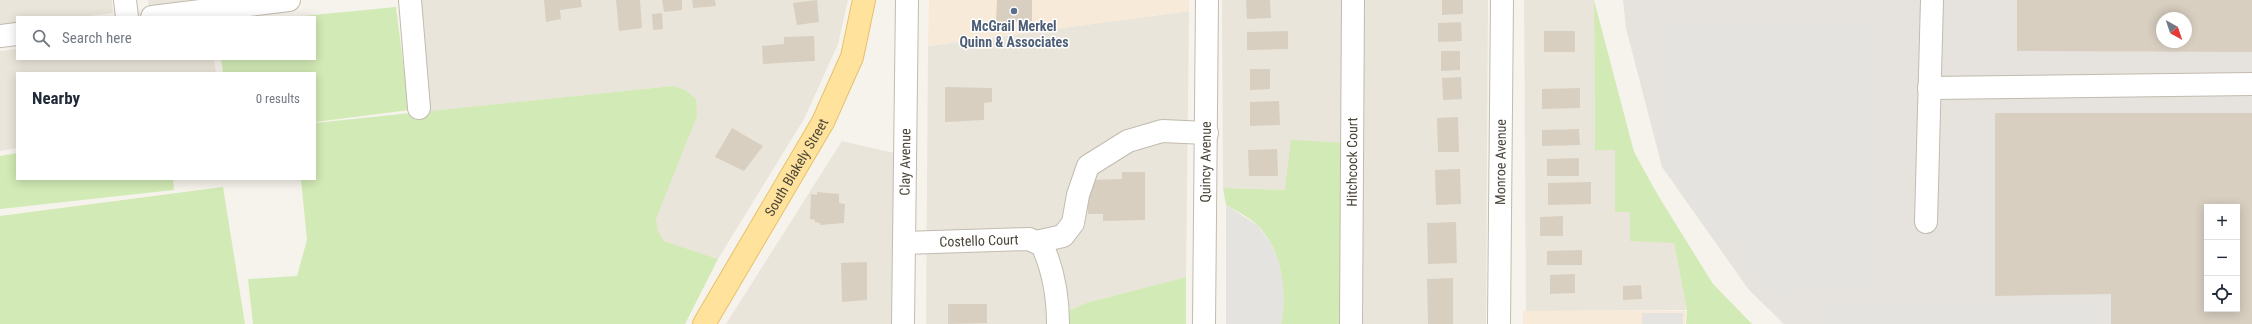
<!DOCTYPE html>
<meta charset="utf-8">
<style>
body{margin:0;font-family:"Roboto Condensed",sans-serif;background:#f6f6f7;color:#1f2937}
.controls{position:absolute;right:12px;bottom:12px;display:grid;overflow:hidden;border-radius:0px;box-shadow:0 2px 10px #0003}
.controls button{width:36px;height:36px;display:grid;place-items:center;padding:0;border:0;border-bottom:1px solid #e0e1e3;background:#fff;color:#1f2937;font:20px sans-serif}
.compass{position:absolute;left:2156px;top:12px;width:36px;height:36px;border-radius:50%;background:#fff;box-shadow:0 2px 10px #0003;rotate:140deg}
.list{margin:0;padding:0;list-style:none}
h2{display:flex;justify-content:space-between;align-items:center;height:52px;margin:0;padding:0 16px;font-size:17px}
h2 small{font-size:13px;font-weight:400;color:#747a83}
.icon{flex:none;width:22px;height:22px;fill:none;stroke:currentColor;stroke-width:2;stroke-linecap:round;stroke-linejoin:round}
.map{position:relative;flex:none;width:2252px;height:324px;overflow:hidden}
.search{position:absolute;background:#fff;box-shadow:0 2px 10px #0003;left:16px;top:16px;width:300px;height:44px;display:flex;align-items:center;gap:10px;box-sizing:border-box;padding:0 14px;border-radius:0px;color:#747a83;font-size:15px}
.panel{position:absolute;background:#fff;box-shadow:0 2px 10px #0003;left:16px;top:72px;width:300px;height:108px;border-radius:0px}
.map>svg:first-child{display:block}
.residential{fill:#eae5da}
.commercial{fill:#f7ead8}
.industrial{fill:#e6e2dd;fill-rule:evenodd}
.green{fill:#d2eab5}
.parking{fill:#e5e3e0}
.building{fill:#d8cfc1;fill-rule:evenodd}
.lines{fill:none;stroke-linecap:round;stroke-linejoin:round}
.minor-casing{stroke:#c2bbae;stroke-width:24}
.major-casing{stroke:#e6c16a;stroke-width:24}
.minor{stroke:#fff;stroke-width:22}
.major{stroke:#ffe39c;stroke-width:22}
.service-dot{fill:#5c6f8a;stroke:#fff;stroke-width:1.5}
.labels{text-anchor:middle;dominant-baseline:central;stroke-width:3;stroke-linejoin:round;paint-order:stroke}
.service-label{font-size:14px;font-weight:bold;fill:#4e5e75;stroke:#fff}
.street-label{font-size:14px;fill:#4b4439;stroke:#fff}
</style>
<div class="map">
<svg width="2252" height="324" viewBox="0 0 2252 324">
<rect width="100%" height="100%" fill="#f6f3ec"/>
<!-- residential -->
<path class="residential" d="M0,0H112L113,13L83,17H17V26L0,29Z
M148,0H225L149,10Z
M422,0H848L838,44L804,119L718,259L664,241L658,231L656,219L673,86L415,113L404,2Z
M1222,0H1488L1486,324H1346L1285,190L1223,188Z
M1524,0H1594L1595,150H1615V212H1630L1674,243L1687,310L1526,311Z
M1189,11L1186,277L1086,303L1070,310V324H926L928,46Z
M17,49V59H214L216,73H17V148L0,151V51Z
M842,141L894,153L891,324H726Z"/>
<!-- commercial -->
<path class="commercial" d="M929,0H1189V11L928,46Z
M1523,311H1686L1685,324H1523Z"/>
<!-- industrial -->
<path class="industrial" d="M1623,0H2252V324H1784L1749,290L1662,167L1626,28ZM2162,18H2186V42H2162ZM2207,207H2237V309H2207Z"/>
<!-- green -->
<path class="green" d="M1594,0L1634,152L1659,197L1713,284L1752,324H1686L1687,310L1674,243L1630,241V212H1615V150H1595Z
M396,7L409,110L315,122V73H223L221,59H315V17H293Z
M673,86L685,90L696,99L697,116L656,219L658,231L664,241L718,259L685,324H253L248,279L297,276L307,240L301,179H315V123Z
M1291,140L1349,143L1346,324H1281C1286,290 1283,251 1257,225C1249,217 1236,211 1226,205L1223,188L1285,190Z
M17,153V179H173L174,190L0,209V156Z
M223,187L245,324H0V216Z
M1186,277V324H1070V310L1086,303Z"/>
<!-- parking -->
<path class="parking" d="M1870,20L1872,290L1771,293L1750,268L1749,242L1714,240L1663,162L1656,24Z
M1226,205L1257,225L1270,242L1279,262L1283,284L1284,305L1281,324H1226Z
M1830,304L2097,306L2096,324H1829Z
M1642,313H1683V324H1642Z"/>
<!-- building -->
<path class="building" d="M544,0H581L582,7L560,10L561,19L546,22Z
M616,0H640L642,28L619,31Z
M662,0H682V10L664,12Z
M692,0H715L716,6L693,8Z
M817,0L819,22L797,25L793,3Z
M997,0H1032V21L996,22Z
M1246,0H1270L1271,18L1247,19Z
M1442,0H1463V14L1442,15Z
M2017,0H2252V52L2017,51ZM2162,18H2186V42H2162Z
M662,13L663,29L653,30L652,14Z
M1461,22L1462,41L1438,42V23Z
M1288,31V49L1247,50V32Z
M1544,31H1575V52H1544Z
M814,36L815,61L763,64L762,46L784,44V37Z
M1441,51H1460V70L1441,71Z
M1250,69H1270V89L1250,90Z
M1461,77L1462,99L1443,100L1442,78Z
M945,87L992,88V102L984,103V120L945,122Z
M1580,88V108L1542,109V89Z
M1279,101L1280,125L1250,126V102Z
M1995,113H2252V324H2111V294L1995,296ZM2207,207H2237V309H2207Z
M1458,117L1459,152H1438L1437,118Z
M732,128L763,146L744,171L715,157Z
M1579,129L1580,145L1542,146V130Z
M1277,149L1278,176H1249L1248,150Z
M1579,158V176H1547V159Z
M1460,169L1461,204L1436,205L1435,170Z
M1122,172H1145V220L1103,221V214H1088V180L1122,179Z
M1591,182V204L1548,205V183Z
M817,192L839,194V203L845,204L844,223L820,225V223L815,222V220L810,219L811,194L817,195Z
M1563,216V236H1540V217Z
M1456,222L1457,263L1428,264L1427,223Z
M1582,250V265H1547V251Z
M867,262V300L842,302L841,263Z
M1575,274V293L1550,294V275Z
M1453,278V324H1428L1427,279Z
M1641,285L1642,299L1623,300V286Z
M948,304H987V323L948,324Z"/>
<g class="lines">
<defs>
<g id="minor">
<path d="M125,0L127,17"/>
<path d="M410,0L419,108"/>
<path d="M152,17L289,0"/>
<path d="M0,36L17,34"/>
<path d="M1929,88L2252,84"/>
<path d="M1926,222L1932,0"/>
<path d="M1036,242L1063,236L1073,223L1078,195L1088,166L1128,141L1162,131L1207,133"/>
<path id="s1" d="M904,243L1029,239L1042,245C1054,271 1058,296 1058,324"/>
<path id="s2" d="M903,324L907,0"/>
<path id="s3" d="M1204,324L1207,0"/>
<path id="s4" d="M1351,324L1353,0"/>
<path id="s5" d="M1499,324L1502,0"/>
</g>
<g id="major">
<path id="s6" d="M704,324L823,122L852,57L864,0"/>
</g>
</defs>
<!-- minor casing -->
<use href="#minor" class="minor-casing"/>
<!-- major casing -->
<use href="#major" class="major-casing"/>
<!-- minor -->
<use href="#minor" class="minor"/>
<!-- major -->
<use href="#major" class="major"/>
</g>
<!-- markers -->
<circle class="service-dot" cx="1014" cy="11" r="4"/>
<g class="labels">
<!-- service labels -->
<g class="service-label">
<text x="1014" y="26">McGrail Merkel<tspan x="1014" dy="16">Quinn &amp; Associates</tspan></text>
</g>
<!-- street labels -->
<g class="street-label">
<text stroke="none"><textPath href="#s2" startOffset="162">Clay Avenue</textPath></text>
<text stroke="none"><textPath href="#s3" startOffset="162">Quincy Avenue</textPath></text>
<text stroke="none"><textPath href="#s4" startOffset="162">Hitchcock Court</textPath></text>
<text stroke="none"><textPath href="#s5" startOffset="162">Monroe Avenue</textPath></text>
<text stroke="none"><textPath href="#s6" startOffset="182">South Blakely Street</textPath></text>
<text stroke="none"><textPath href="#s1" startOffset="75">Costello Court</textPath></text>
</g>
</g>
</svg>
<div class="controls">
<button>+</button>
<button>−</button>
<button><svg class="icon" aria-label="locate" viewBox="0 0 24 24"><circle cx="12" cy="12" r="6"/><path d="M12 2v4M12 18v4M2 12h4M18 12h4"/></svg></button>
</div>
<svg class="compass" viewBox="-18 -18 36 36"><path d="M0-13l5 13h-10z" fill="#e53935"/><path d="M0 13l5-13h-10z" fill="#747a83"/></svg>
<div class="search"><svg class="icon" aria-label="search" viewBox="0 0 24 24"><circle cx="10" cy="10" r="6"/><path d="M15 15l6 6"/></svg>Search here</div>
<section class="panel">
<h2>Nearby<small>0 results</small></h2>
<ul class="list">
</ul>
</section>
</div>
